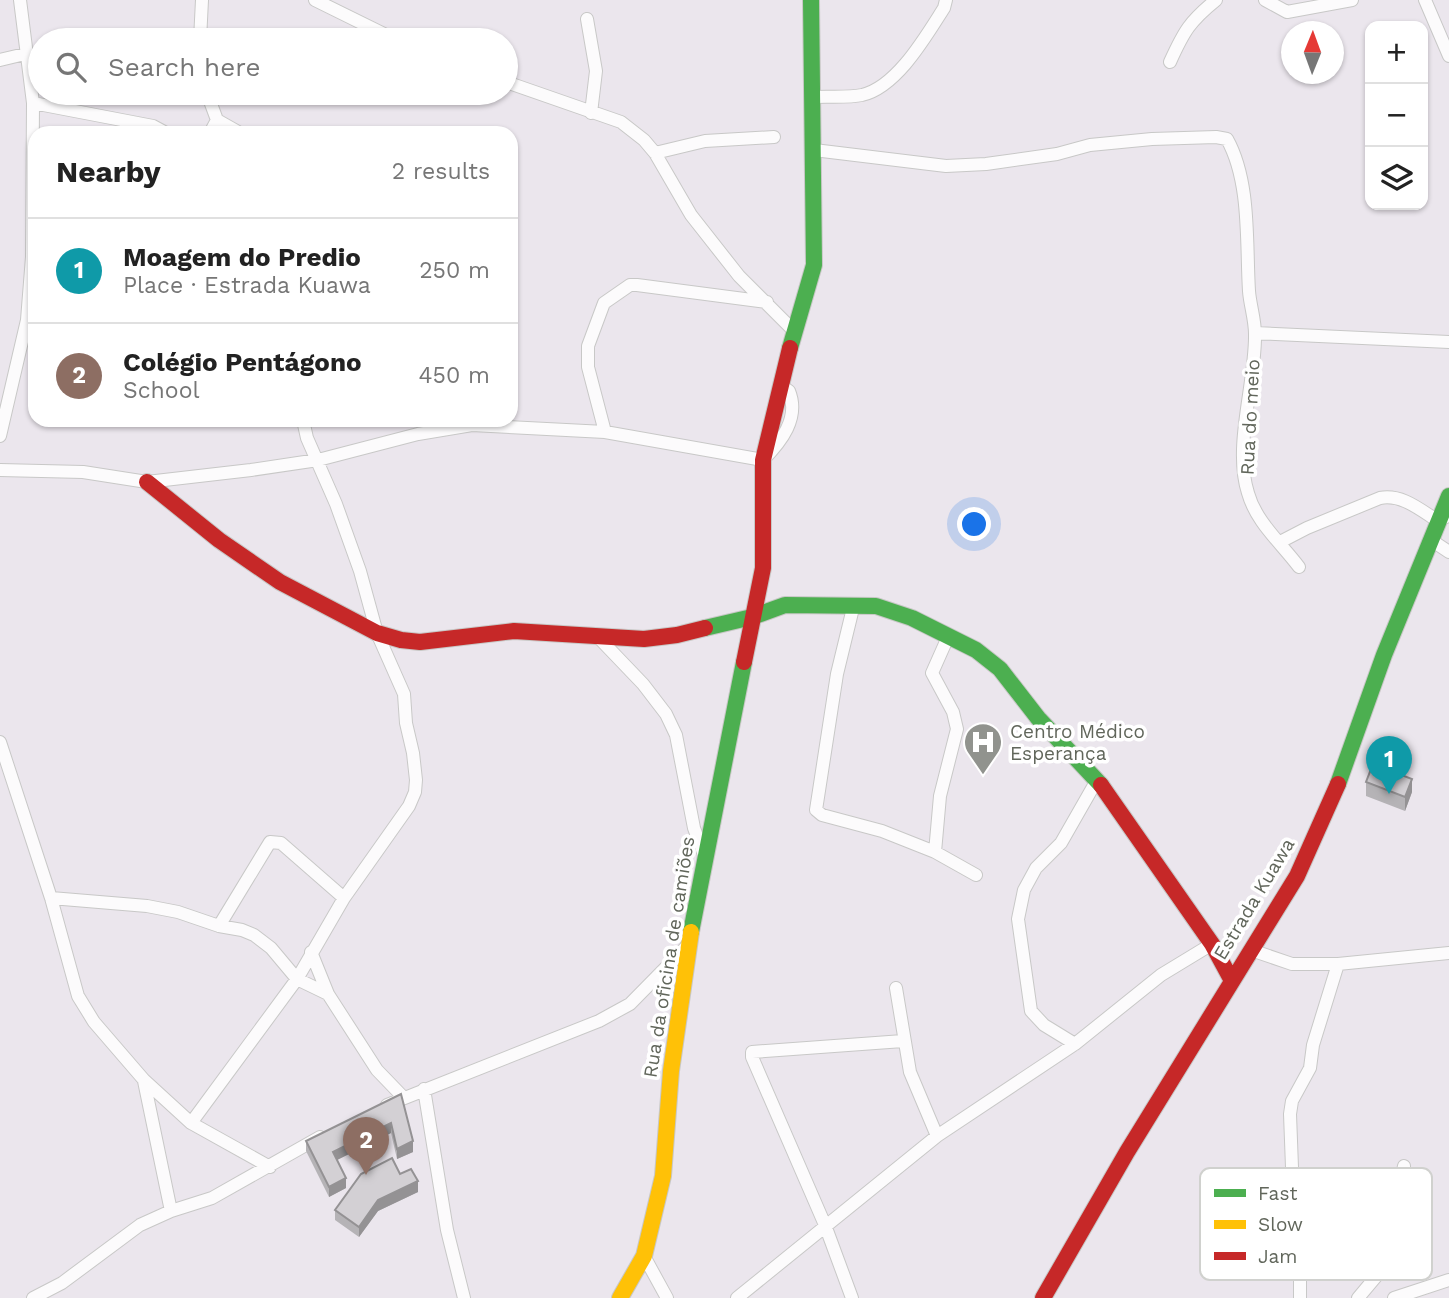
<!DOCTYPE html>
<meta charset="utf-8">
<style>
body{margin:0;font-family:"Work Sans",sans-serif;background:#f6f6f6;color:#222}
.controls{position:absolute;right:21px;top:21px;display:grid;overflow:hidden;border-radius:14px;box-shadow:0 2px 5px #0004}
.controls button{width:63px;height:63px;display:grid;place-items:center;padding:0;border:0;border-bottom:2px solid #e0e0e0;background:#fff;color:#222;font:35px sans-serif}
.compass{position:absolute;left:1281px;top:21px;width:63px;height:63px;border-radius:50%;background:#fff;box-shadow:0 2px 5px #0004;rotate:1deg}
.you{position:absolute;left:975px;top:525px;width:24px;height:24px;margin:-18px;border:5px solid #fff;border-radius:50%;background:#1a73e8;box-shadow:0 0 0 10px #1a73e833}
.badge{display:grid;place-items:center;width:46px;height:46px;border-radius:50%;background:#91938e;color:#fff;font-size:23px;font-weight:700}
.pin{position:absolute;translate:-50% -58px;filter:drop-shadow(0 2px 4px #0008)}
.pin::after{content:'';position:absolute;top:37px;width:24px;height:21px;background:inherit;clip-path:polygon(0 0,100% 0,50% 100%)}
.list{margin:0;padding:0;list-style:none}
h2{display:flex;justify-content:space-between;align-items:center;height:91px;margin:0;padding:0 28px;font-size:30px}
h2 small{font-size:23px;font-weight:400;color:#767676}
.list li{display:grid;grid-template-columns:46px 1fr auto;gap:21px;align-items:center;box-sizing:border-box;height:105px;padding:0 28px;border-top:2px solid #e0e0e0}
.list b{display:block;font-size:26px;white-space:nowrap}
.list p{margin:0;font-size:23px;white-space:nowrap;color:#767676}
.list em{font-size:23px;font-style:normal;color:#767676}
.icon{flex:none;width:38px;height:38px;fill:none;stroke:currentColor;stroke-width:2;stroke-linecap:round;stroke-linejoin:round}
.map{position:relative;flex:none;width:1449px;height:1298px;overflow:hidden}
.search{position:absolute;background:#fff;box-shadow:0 2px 5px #0004;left:28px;top:28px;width:490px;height:77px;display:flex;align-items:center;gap:18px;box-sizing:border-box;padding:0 24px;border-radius:38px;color:#767676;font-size:26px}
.panel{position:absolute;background:#fff;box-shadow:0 2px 5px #0004;left:28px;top:126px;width:490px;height:301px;border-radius:21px}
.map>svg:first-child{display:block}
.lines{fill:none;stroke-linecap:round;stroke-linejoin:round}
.street-casing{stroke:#c8c8c7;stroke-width:14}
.fast-casing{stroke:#c8c8c6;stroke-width:18}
.slow-casing{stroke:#c8c8c6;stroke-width:18}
.jam-casing{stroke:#c8c8c6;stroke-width:18}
.street{stroke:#fcfbfc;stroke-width:12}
.fast{stroke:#4caf50;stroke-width:16}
.slow{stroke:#ffc107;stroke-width:16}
.jam{stroke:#c62828;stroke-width:16}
.wall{fill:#b5b3b6}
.shaded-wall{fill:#949294}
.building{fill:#d3d0d4;stroke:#949294;stroke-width:2}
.labels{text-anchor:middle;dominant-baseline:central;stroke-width:7;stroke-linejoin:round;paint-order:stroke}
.street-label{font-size:19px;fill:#61665b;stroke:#fff}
.poi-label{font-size:19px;fill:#61665b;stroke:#fff;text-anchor:start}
.key{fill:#fff;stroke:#d0d1ce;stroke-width:2}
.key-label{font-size:19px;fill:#61665b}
</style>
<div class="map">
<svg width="1449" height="1298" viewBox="0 0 1449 1298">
<rect width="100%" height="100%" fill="#ebe6ed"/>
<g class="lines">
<defs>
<path id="street" d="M315,0L396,40
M1265,0L1287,12L1352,0
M1425,0L1449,56
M587,19L596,71L591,113
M200,40L202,0
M0,60L25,54
M1170,62C1184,31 1190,21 1216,0
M506,82L621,122L644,140L655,153L691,215L739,276L795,332
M207,93L217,120L240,133
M813,97C828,96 847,98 862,95C897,87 926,36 944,8L946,0
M33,103L153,126L166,133
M210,133L217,120
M814,150L946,166L986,164L1057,154L1090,145L1152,139L1216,137L1227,139C1251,182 1246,244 1249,291C1250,305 1255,319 1255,334C1256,382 1233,446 1248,493C1256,522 1281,543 1299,567
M655,153L705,141L774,137
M1255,333L1449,342
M605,432L588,367V346L604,303L630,285H637L767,302
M0,436L27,320L32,257L33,103L20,0
M0,470L83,472L147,482L251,470L318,460L418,434L472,425L605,432L763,460C781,442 800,418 789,391L780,385
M1431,540L1449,552
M1280,542L1307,528L1380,498C1402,494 1419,509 1438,521L1446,517
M854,604L837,674L816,810L822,815L882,831L935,852
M598,637L643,684L666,714L676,735L694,828L704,855
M948,637L932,673L953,712L957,729L940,796L935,852L976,875
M0,742L51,898L78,996L94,1022L144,1080L191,1123L270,1167
M51,898L147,906L178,912L219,926L242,930L254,935L271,948L297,979L328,994
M219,926L270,842L281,843L344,898
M1251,950L1292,964H1338L1449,953
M311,952L328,994L377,1070L404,1098
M896,988L910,1072L937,1136
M1075,1044L1044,1025L1031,1011L1018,919L1024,890L1036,868L1061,843L1097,780
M144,1081L171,1211
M424,1089L447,1230L464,1298
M387,1105L599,1021L630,1004L688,945
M191,1123L297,979L344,898L409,806L415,792L416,780L413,753L406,723L404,694L377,633L360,571L336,504L307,438L303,420
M644,1256L667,1298
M33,1298L62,1283L140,1225L171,1211L212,1198L320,1137
M737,1298L937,1136L1075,1044L1161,975L1212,944
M852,1298L825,1225L752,1057V1052L903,1041
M1300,1298V1238L1293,1194L1290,1114L1292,1101L1310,1068L1313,1045L1338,964
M1358,1298L1395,1254V1207L1404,1166
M1394,1298L1449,1280"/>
<path id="fast" d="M790,348L814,265L811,0
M705,628L752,617L785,605L876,606L912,618L976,650L1000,669L1038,718L1101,785
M1338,784L1384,655L1449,496
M691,932L744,662"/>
<path id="slow" d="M620,1298L644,1256L663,1176L671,1071L691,932"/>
<path id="jam" d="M147,482L219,540L280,582L377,633L401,640L420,642L514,631L644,639L677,635L705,628
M744,662L763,568V460L790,348
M1101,785L1212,944L1231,979
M1043,1298L1127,1152L1297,876L1338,784"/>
</defs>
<!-- street casing -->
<use href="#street" class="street-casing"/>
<!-- fast casing -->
<use href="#fast" class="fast-casing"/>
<!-- slow casing -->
<use href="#slow" class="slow-casing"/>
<!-- jam casing -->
<use href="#jam" class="jam-casing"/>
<!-- street -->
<use href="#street" class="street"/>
<!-- fast -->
<use href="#fast" class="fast"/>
<!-- slow -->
<use href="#slow" class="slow"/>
<!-- jam -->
<use href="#jam" class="jam"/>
</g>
<!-- wall -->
<path class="wall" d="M1366,782L1412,792L1405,811L1366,796Z
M401,1094L413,1152L397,1159L391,1133L337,1160L346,1188L329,1197L306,1151V1141Z
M400,1174L418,1192L378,1211L359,1237L335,1220V1210Z"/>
<!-- shaded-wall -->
<path class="shaded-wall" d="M1412,779V792L1405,811V797Z
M391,1123V1133L333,1162V1152Z
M413,1141V1152L397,1159V1149Z
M346,1178V1188L329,1197V1187Z
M418,1181V1192L378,1211L359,1237V1227L378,1200Z"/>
<!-- building -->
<path class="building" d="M1373,764L1412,779L1405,797L1366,782Z
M401,1094L413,1141L397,1149L391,1123L333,1152L346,1178L329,1187L306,1141Z
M392,1158L400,1174L411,1169L418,1181L378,1200L359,1227L335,1210L361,1174Z"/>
<!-- icons -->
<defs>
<symbol id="hospital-pin" viewBox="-11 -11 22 30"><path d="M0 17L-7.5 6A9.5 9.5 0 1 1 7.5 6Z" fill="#91938e" stroke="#fff"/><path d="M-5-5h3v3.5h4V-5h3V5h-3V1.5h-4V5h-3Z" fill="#fff"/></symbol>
</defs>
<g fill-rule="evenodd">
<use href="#hospital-pin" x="961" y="720" width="44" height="60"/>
</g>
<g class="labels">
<!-- street labels -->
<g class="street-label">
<text transform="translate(1250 417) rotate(-87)">Rua do meio</text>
<text transform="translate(1254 899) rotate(-59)">Estrada Kuawa</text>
<text transform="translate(669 957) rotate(-81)">Rua da oficina de camiões</text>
</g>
<!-- poi labels -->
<g class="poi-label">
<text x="1010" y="731">Centro Médico<tspan x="1010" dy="22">Esperança</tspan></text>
</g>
</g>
<!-- legend -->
<rect x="1200" y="1168" width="232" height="112" rx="10" class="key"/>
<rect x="1214" y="1189" width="32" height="8" fill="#4caf50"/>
<rect x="1214" y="1220" width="32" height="9" fill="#ffc107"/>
<rect x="1214" y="1252" width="32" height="8" fill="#c62828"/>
<g class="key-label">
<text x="1258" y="1200">Fast</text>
<text x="1258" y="1231">Slow</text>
<text x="1258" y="1263">Jam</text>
</g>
</svg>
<div class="controls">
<button>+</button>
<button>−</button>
<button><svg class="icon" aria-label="layers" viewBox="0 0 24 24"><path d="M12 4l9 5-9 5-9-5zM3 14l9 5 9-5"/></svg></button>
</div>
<svg class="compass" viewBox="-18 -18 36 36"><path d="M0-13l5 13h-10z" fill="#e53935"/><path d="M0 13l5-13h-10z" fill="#767676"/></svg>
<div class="you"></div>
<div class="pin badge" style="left:1389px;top:794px;background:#0f9aa8">1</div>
<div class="pin badge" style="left:366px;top:1175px;background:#8d6e63">2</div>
<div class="search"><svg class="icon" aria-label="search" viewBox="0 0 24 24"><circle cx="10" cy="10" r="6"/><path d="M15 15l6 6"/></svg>Search here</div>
<section class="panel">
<h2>Nearby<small>2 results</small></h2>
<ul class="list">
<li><span class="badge" style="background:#0f9aa8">1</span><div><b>Moagem do Predio</b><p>Place · Estrada Kuawa</p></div><em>250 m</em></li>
<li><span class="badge" style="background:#8d6e63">2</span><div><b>Colégio Pentágono</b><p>School</p></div><em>450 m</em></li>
</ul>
</section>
</div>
